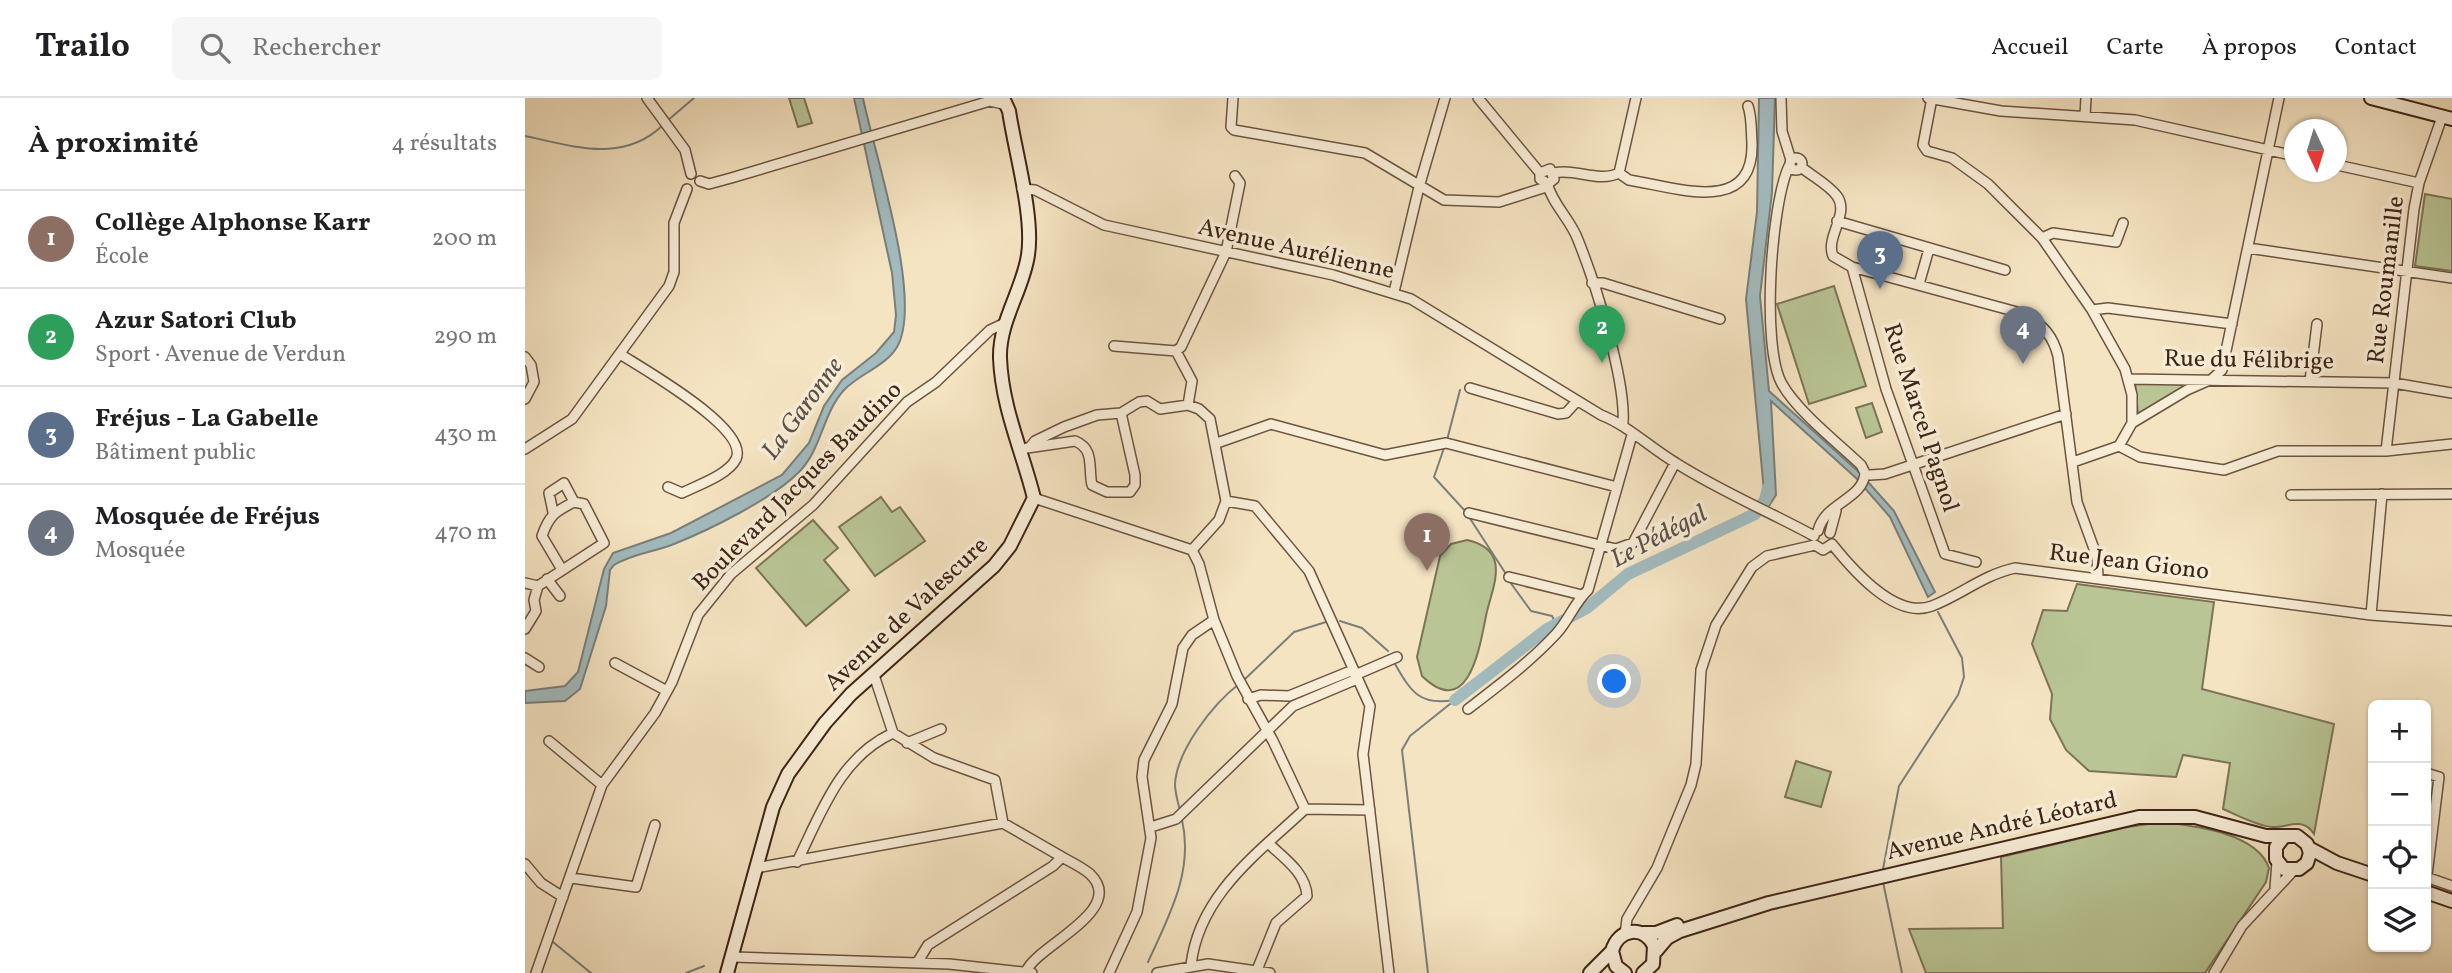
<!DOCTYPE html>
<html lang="fr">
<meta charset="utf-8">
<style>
body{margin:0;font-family:Vollkorn,serif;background:#f6f6f6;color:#202124}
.controls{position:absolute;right:21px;bottom:21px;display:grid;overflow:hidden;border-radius:10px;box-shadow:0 2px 5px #0004}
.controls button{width:63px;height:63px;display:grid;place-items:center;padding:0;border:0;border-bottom:2px solid #e0e0e0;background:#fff;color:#202124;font:35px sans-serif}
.compass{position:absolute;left:1759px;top:21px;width:63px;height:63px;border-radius:50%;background:#fff;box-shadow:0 2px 5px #0004;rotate:176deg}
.you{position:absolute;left:1090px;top:584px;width:24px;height:24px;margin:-18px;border:5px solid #fff;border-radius:50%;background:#1a73e8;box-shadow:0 0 0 10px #1a73e833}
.badge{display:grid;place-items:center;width:46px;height:46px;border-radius:50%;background:#d93025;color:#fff;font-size:23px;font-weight:700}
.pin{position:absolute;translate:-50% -58px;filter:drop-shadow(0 2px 4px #0008)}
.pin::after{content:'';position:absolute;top:37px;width:24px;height:21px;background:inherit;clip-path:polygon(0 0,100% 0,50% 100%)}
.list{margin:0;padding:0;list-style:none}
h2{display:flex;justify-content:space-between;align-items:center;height:91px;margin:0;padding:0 28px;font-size:30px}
h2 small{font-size:23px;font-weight:400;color:#757577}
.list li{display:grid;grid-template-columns:46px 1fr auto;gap:21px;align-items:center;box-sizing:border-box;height:98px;padding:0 28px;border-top:2px solid #e0e0e0}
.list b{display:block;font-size:26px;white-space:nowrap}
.list p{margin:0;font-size:23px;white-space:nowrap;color:#757577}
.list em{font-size:23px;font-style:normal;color:#757577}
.icon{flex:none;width:38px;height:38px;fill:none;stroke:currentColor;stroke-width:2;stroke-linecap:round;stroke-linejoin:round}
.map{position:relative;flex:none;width:1927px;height:875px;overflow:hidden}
header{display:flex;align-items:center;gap:42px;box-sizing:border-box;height:98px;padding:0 35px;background:#fff;border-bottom:2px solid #e0e0e0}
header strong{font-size:33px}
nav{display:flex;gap:38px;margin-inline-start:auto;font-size:24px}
.search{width:490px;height:63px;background:#f6f6f6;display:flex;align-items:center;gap:18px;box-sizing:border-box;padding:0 24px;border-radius:10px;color:#757577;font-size:26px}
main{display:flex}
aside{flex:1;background:#fff}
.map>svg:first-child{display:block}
.green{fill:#b9c595;stroke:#7c7456;stroke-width:2}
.water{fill:#a2bbbf;stroke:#7a7f7b;stroke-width:2}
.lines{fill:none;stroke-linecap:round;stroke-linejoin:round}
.stream{stroke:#7a7f7b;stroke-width:2}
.river{stroke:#a2bbbf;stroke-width:12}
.minor-casing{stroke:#6c5441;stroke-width:12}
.secondary-casing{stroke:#3e2416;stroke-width:16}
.minor{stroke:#f8edd7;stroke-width:9}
.secondary{stroke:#f8edd7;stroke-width:12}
.labels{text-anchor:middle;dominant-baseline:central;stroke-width:7;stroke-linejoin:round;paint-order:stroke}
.street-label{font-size:24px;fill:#3e2416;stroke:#f8edd7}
.water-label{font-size:26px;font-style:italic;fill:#5c5149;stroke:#f8edd7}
</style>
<header>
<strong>Trailo</strong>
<div class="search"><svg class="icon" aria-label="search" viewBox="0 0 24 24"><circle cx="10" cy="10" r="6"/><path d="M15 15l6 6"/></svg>Rechercher</div>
<nav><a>Accueil</a><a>Carte</a><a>À propos</a><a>Contact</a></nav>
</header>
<main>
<aside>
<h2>À proximité<small>4 résultats</small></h2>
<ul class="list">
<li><span class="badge" style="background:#8d6e63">1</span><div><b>Collège Alphonse Karr</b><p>École</p></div><em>200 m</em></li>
<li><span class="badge" style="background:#2e9e5b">2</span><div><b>Azur Satori Club</b><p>Sport · Avenue de Verdun</p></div><em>290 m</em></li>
<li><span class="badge" style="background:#5c6f8a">3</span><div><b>Fréjus - La Gabelle</b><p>Bâtiment public</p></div><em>430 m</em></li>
<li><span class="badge" style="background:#6b7280">4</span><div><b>Mosquée de Fréjus</b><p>Mosquée</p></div><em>470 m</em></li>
</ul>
</aside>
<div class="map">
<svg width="1927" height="875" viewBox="0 0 1927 875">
<rect width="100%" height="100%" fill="#f5e4c2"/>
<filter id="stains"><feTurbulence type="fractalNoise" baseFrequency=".00286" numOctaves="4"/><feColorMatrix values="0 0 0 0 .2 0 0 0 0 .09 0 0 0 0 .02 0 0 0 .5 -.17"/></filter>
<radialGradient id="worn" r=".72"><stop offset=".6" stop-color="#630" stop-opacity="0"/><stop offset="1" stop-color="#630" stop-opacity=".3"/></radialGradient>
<!-- green -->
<path class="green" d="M264,0H279L287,25L273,29Z
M1900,96L1927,101V173L1890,168Z
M1309,188L1341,288L1284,306L1252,206Z
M1610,283L1657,284V291L1613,318Z
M1347,305L1357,334L1341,340L1331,310Z
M356,399L367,414L375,409L400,443L350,478L314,429Z
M288,422L313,450L299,462L324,492L281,528L231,470Z
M942,442C955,445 967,451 970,464C974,480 964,502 961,518C955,547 944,624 897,578L892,559L915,458L926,446Z
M1552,486L1689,504L1677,591L1809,626L1789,736C1777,718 1763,730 1747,729C1732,728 1712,717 1698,711L1705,665L1658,657L1651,679L1564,673L1541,652L1525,621L1527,596L1507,546L1518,512L1542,513Z
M1271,663L1306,674L1296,709L1260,699Z
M1638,724C1670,728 1732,735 1744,770L1741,784L1680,875H1401L1384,831L1478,830L1476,759L1602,729Z"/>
<!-- water -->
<path class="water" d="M329,0H338C349,55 399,202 372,249C361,268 334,276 319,292C297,316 297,352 273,375C247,401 184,432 149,446C129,454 107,456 89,467L85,472L81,508L55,591L40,603L0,605V593L40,588L53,574L79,471L88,455L146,435L257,377L284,345L299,308L317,282L351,255L369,234L371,217L367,175Z
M1234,0H1250L1247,94L1235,198L1244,293L1335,375L1369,413L1410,494L1403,499L1365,419L1331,380L1246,303L1251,397L1244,408L1235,403L1239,393L1221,201L1232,114Z"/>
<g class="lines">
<!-- stream -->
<path class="stream" d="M142,23L169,0
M0,38C48,48 98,66 138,27
M922,342L935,292
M919,350L909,379L941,414
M944,419L981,476
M985,484L1006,513L1027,518L1031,526
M815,523L837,530L863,553
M870,566C886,594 895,608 929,602
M718,583L769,534L801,524
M655,713C653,704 650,695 650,686C652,652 688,606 714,586
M1358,771L1374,688L1433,597L1439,579L1437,560L1413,514
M1358,784L1377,875
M28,844L66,875
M623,864C644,818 669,773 657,722
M161,875L179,868
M903,875L877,652L885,638L930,602"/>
<!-- river -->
<path class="river" d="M930,602L1022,531L1062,510L1103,476L1230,416L1240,402L1243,390"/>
<defs>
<path id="minor" d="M122,0L160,52L166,76
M708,0L706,29L709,32L840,55L919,102L974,104L1018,90L1029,81L1025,71L1015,75
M953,0L1015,75V81L1022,85C1027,106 1046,122 1053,142C1070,184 1101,282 1098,325
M1256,0L1257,33L1266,62
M1403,0L1476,13L1610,22L1770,58
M1407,0L1398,47L1402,53L1427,60L1463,86L1517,140L1567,212L1600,271L1607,297V325
M1560,18L1561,0
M1265 66a6 6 0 1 1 12 0a6 6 0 1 1-12 0Z
M1812,67L1894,85
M1264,68C1246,106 1236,249 1257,286C1273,314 1312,344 1336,367L1340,375C1338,402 1300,404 1293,433
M1276,69C1287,78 1304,87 1312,98C1325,116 1300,139 1308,158L1327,169L1503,217C1519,229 1528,238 1533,258L1552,404L1572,459L1573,480
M1029,75C1050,70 1074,85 1094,75L1111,0
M1094,75L1104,82C1150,89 1229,119 1227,45C1226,32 1227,20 1223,8
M175,83L184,86L206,80L465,3L482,7
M497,91L510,92L579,127L808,177L886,201L1076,317C1104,328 1124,349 1151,365C1195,393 1243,413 1289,438
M1312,123L1480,172
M1517,140L1528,135L1591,144L1598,125
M1723,150L1927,180
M1327,169L1361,291L1420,456L1451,464
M1067,185H1078L1195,221
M1394,186L1404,151
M869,194L894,89L920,0
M1567,212L1583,210L1707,226
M589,248L651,253
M95,256C118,271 225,331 211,361C203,377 173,387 157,395L143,389
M0,259L6,267L9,284L0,301
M1604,281L1869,285L1927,295
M1785,283L1792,226
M945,290L1033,316L1041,315L1052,303
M663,307L667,283L651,253L656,249L701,154L715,85L710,78
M692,345L746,326L860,357L921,345L1092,389
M1594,348L1615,359L1699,372L1753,353H1861L1927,346
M505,349L510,343L539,329L572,317L596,315L614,304L622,303L635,311L663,307L674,311L685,321L701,403L694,422L667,452
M502,350L550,343C570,351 563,370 567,387L582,394H605L610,387V377L596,315
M0,351L47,321L144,188L149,174V125L162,91
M1861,353L1889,111L1894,85L1917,19
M1548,364L1594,348L1607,325L1662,292L1687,281L1697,272L1754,0
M1345,377L1360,376L1541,316
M1766,397L1927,396
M509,400L667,452
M701,403L730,408L784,473L845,608L838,656L864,875
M28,414L24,395L39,385L49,404
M944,415L1091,451L1108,445L1150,365
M1305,435L1311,413
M1307,446C1327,471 1370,522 1407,508C1436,497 1458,477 1490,470L1846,517L1927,523
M1290,447L1298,452L1307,446
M984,479L1057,497
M22,481L35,498
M0,485L13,488
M1846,517L1857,396
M0,531L11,513L9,502L13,488L79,445L59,406L49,404C31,413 24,417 17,438L36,470
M0,560L14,569
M90,565L142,593
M349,577L368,635L409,660L470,682L478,725
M830,577L872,559
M723,601L736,597L764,598L828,572
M943,611C973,588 1005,564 1031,536C1044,522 1049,505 1063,492L1107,337
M24,643L77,687
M382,645L416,631
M1901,675L1914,679L1902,777
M780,711L845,712
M626,729L651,721L768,608L832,581
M272,764C296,715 315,659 368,635
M0,766L16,785L38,799
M231,770L478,725L537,759L528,768L403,847L392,865
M1901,779L1927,788
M46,780L111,789L130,727
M1750,790L1752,764
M1100,836L1102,821L1132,770L1166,687L1171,666L1176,572L1191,527L1227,469L1242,458L1290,447
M209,859L424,866L507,875
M666,867C674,797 732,756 780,711L748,643L712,578L689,522L674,466L667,452
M732,872L751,825L782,798C781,775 759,760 743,745
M501,874C510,848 603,813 565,776C557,769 546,764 537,759
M11,875L77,687L130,615L147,584L173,517L206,476L288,407L382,304L411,284L465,232L480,225
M584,875L612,814L626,740L617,679L619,662L647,606L658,550L667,537L689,522
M632,875L683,866L745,875
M1689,875L1717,828L1769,772"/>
<path id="secondary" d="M1846,0L1927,21
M1784,750L1812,765L1848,777
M1901,794L1927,803
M1118,835H1131L1152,827
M1131,853L1142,840L1155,833L1244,805L1614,719H1670L1741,738H1772L1782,746L1785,755L1782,765L1774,771H1759L1751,761V749L1759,739
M202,875L248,709L263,676L300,625L326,596L469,468L485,448L509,400C497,352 477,310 475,260C474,223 498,192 503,157C509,118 490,54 484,13L478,0
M1065,875L1087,853
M1100,875L1091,868L1087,853C1093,830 1119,827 1129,848L1128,866L1118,875"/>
</defs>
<!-- minor casing -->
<use href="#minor" class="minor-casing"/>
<!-- secondary casing -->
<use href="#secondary" class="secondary-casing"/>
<!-- minor -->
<use href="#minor" class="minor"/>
<!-- secondary -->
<use href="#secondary" class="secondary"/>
</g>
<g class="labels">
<!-- street labels -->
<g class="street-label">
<text transform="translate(771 152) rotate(13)">Avenue Aurélienne</text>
<text transform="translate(1862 182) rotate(-83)">Rue Roumanille</text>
<text transform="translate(1724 263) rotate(1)">Rue du Félibrige</text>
<text transform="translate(1395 320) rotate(72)">Rue Marcel Pagnol</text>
<text transform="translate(273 389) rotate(-45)">Boulevard Jacques Baudino</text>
<text transform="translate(1604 465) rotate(7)">Rue Jean Giono</text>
<text transform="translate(382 517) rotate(-43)">Avenue de Valescure</text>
<text transform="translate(1477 729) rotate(-13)">Avenue André Léotard</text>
</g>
<!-- water labels -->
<g class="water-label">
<text transform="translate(278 311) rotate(-54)">La Garonne</text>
<text transform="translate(1134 439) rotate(-28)">Le Pédégal</text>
</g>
</g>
<rect width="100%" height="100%" filter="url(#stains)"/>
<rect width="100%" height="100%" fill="url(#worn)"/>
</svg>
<div class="controls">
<button>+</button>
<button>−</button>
<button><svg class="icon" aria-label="locate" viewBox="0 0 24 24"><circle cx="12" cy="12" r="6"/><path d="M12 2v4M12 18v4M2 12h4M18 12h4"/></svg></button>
<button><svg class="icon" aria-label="layers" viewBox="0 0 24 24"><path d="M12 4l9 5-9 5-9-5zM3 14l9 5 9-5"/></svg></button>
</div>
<svg class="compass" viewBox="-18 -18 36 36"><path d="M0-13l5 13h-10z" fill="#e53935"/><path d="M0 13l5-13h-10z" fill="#757577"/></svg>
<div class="you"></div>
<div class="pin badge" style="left:902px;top:473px;background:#8d6e63">1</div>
<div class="pin badge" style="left:1077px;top:265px;background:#2e9e5b">2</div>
<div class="pin badge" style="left:1355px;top:191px;background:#5c6f8a">3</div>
<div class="pin badge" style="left:1498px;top:266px;background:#6b7280">4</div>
</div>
</main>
